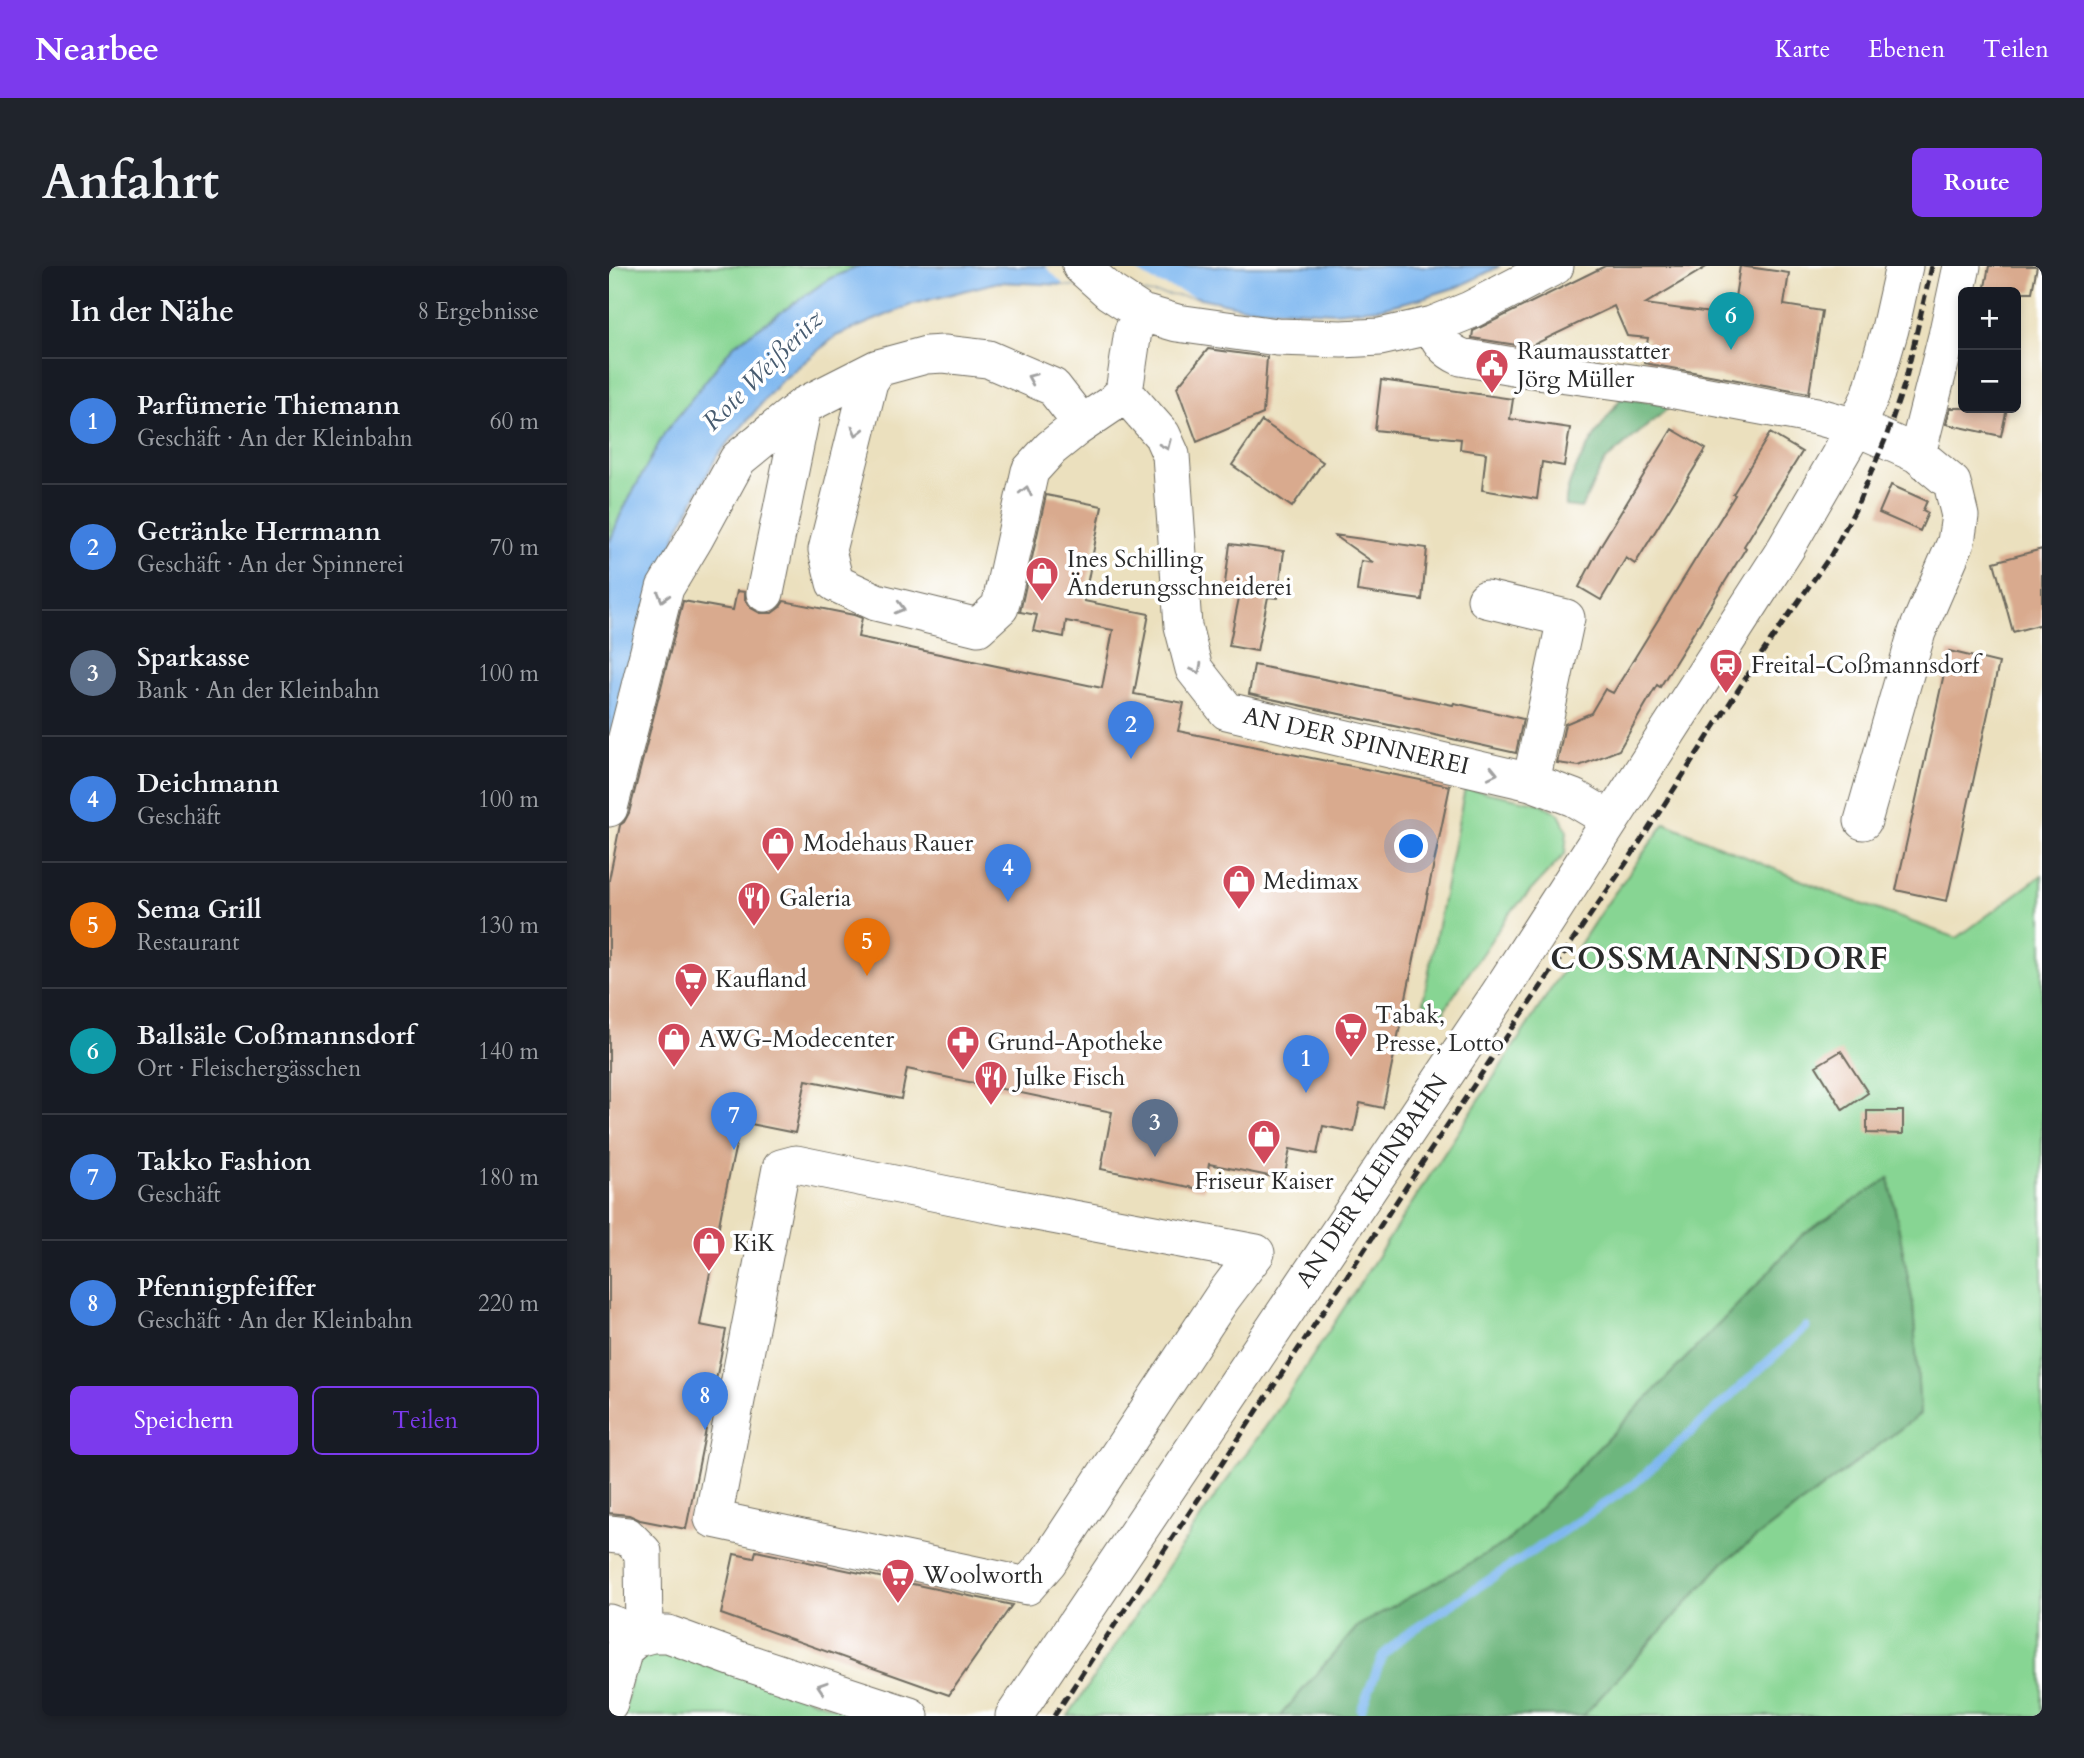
<!DOCTYPE html>
<html lang="de">
<meta charset="utf-8">
<style>
body{margin:0;font-family:Cardo,serif;background:#20242c;color:#f1f3f6}
.controls{position:absolute;right:21px;top:21px;display:grid;overflow:hidden;border-radius:10px;box-shadow:0 4px 10px #0003}
.controls button{width:63px;height:63px;display:grid;place-items:center;padding:0;border:0;border-bottom:2px solid #363941;background:#171b24;color:#f1f3f6;font:35px sans-serif}
.you{position:absolute;left:803px;top:581px;width:24px;height:24px;margin:-18px;border:5px solid #fff;border-radius:50%;background:#1a73e8;box-shadow:0 0 0 10px #1a73e833}
.badge{display:grid;place-items:center;width:46px;height:46px;border-radius:50%;background:#7c3aed;color:#fff;font-size:23px;font-weight:700}
.pin{position:absolute;translate:-50% -58px;filter:drop-shadow(0 2px 4px #0008)}
.pin::after{content:'';position:absolute;top:37px;width:24px;height:21px;background:inherit;clip-path:polygon(0 0,100% 0,50% 100%)}
.list{margin:0;padding:0;list-style:none}
h2{display:flex;justify-content:space-between;align-items:center;height:91px;margin:0;padding:0 28px;font-size:30px}
h2 small{font-size:23px;font-weight:400;color:#9ea1a6}
.list li{display:grid;grid-template-columns:46px 1fr auto;gap:21px;align-items:center;box-sizing:border-box;height:126px;padding:0 28px;border-top:2px solid #363941}
.list b{display:block;font-size:26px;white-space:nowrap}
.list p{margin:0;font-size:23px;white-space:nowrap;color:#9ea1a6}
.list em{font-size:23px;font-style:normal;color:#9ea1a6}
.actions{display:flex;gap:14px;padding:21px 28px}
.actions a{flex:1;padding:16px 0;border:2px solid #7c3aed;border-radius:10px;text-align:center;font-size:24px;color:#7c3aed}
.actions .main{background:#7c3aed;color:#fff}
.map{position:relative;flex:none;width:1433px;height:1450px;overflow:hidden;border-radius:10px}
header{display:flex;align-items:center;gap:42px;box-sizing:border-box;height:98px;padding:0 35px;background:#7c3aed;color:#fff}
header strong{font-size:33px}
nav{display:flex;gap:38px;margin-inline-start:auto;font-size:24px}
.intro{display:flex;align-items:center;justify-content:space-between;box-sizing:border-box;height:168px;padding:0 42px}
h1{margin:0;font-size:49px}
.button{padding:18px 32px;border-radius:10px;background:#7c3aed;color:#fff;font-size:24px;font-weight:700}
main{display:flex;gap:42px;padding:0 42px}
aside{flex:1;background:#171b24;border-radius:10px;box-shadow:0 4px 10px #0003}
.map>svg:first-child{display:block}
.green{fill:#87d593;stroke:#59805f;stroke-width:2}
.forest{fill:#6db67d;stroke:#4c7054;stroke-width:2}
.water{fill:#7fb8f0;stroke:#55728e;stroke-width:2}
.pier{fill:#ebe0be}
.lines{fill:none;stroke-linecap:round;stroke-linejoin:round}
.stream{stroke:#7fb8f0;stroke-width:9}
.building{fill:#d9aa8e}
.minor-casing{stroke:#6e6a5e;stroke-width:39}
.minor{stroke:#fff;stroke-width:37}
.rail{stroke:#2b2b2b;stroke-width:5;stroke-dasharray:10 5;stroke-linecap:butt}
.oneway{stroke:#a0a0a0}
.labels{text-anchor:middle;dominant-baseline:central;stroke-width:7;stroke-linejoin:round;paint-order:stroke}
.poi-label{font-size:24px;fill:#2b2b2b;stroke:#fff;text-anchor:start}
.street-label{font-size:24px;fill:#2b2b2b;stroke:#fff}
.water-label{font-size:26px;font-style:italic;fill:#485c70;stroke:#fff}
.district-label{font-size:32px;font-weight:bold;letter-spacing:2px;fill:#2b2b2b;stroke:#fff}
</style>
<header>
<strong>Nearbee</strong>
<nav><a>Karte</a><a>Ebenen</a><a>Teilen</a></nav>
</header>
<div class="intro"><h1>Anfahrt</h1><a class="button">Route</a></div>
<main>
<aside>
<h2>In der Nähe<small>8 Ergebnisse</small></h2>
<ul class="list">
<li><span class="badge" style="background:#3f7fe0">1</span><div><b>Parfümerie Thiemann</b><p>Geschäft · An der Kleinbahn</p></div><em>60 m</em></li>
<li><span class="badge" style="background:#3f7fe0">2</span><div><b>Getränke Herrmann</b><p>Geschäft · An der Spinnerei</p></div><em>70 m</em></li>
<li><span class="badge" style="background:#5c6f8a">3</span><div><b>Sparkasse</b><p>Bank · An der Kleinbahn</p></div><em>100 m</em></li>
<li><span class="badge" style="background:#3f7fe0">4</span><div><b>Deichmann</b><p>Geschäft</p></div><em>100 m</em></li>
<li><span class="badge" style="background:#e8710a">5</span><div><b>Sema Grill</b><p>Restaurant</p></div><em>130 m</em></li>
<li><span class="badge" style="background:#0f9aa8">6</span><div><b>Ballsäle Coßmannsdorf</b><p>Ort · Fleischergässchen</p></div><em>140 m</em></li>
<li><span class="badge" style="background:#3f7fe0">7</span><div><b>Takko Fashion</b><p>Geschäft</p></div><em>180 m</em></li>
<li><span class="badge" style="background:#3f7fe0">8</span><div><b>Pfennigpfeiffer</b><p>Geschäft · An der Kleinbahn</p></div><em>220 m</em></li>
</ul>
<div class="actions"><a class="main">Speichern</a><a>Teilen</a></div>
</aside>
<div class="map">
<svg width="1433" height="1450" viewBox="0 0 1433 1450">
<rect width="100%" height="100%" fill="#fff"/>
<filter id="ink" filterUnits="userSpaceOnUse"><feTurbulence type="fractalNoise" baseFrequency=".0143" numOctaves="2"/><feDisplacementMap in="SourceGraphic" scale="14" xChannelSelector="R" yChannelSelector="G"/><feConvolveMatrix kernelMatrix="1 2 1 2 8 2 1 2 1" color-interpolation-filters="sRGB"/></filter>
<filter id="wash" filterUnits="userSpaceOnUse"><feTurbulence type="fractalNoise" baseFrequency=".00686" numOctaves="4" result="noise"/><feDisplacementMap in="SourceGraphic" scale="28" xChannelSelector="R" yChannelSelector="G"/><feGaussianBlur stdDeviation="1.57" result="paint"/><feColorMatrix in="noise" values="0 0 0 0 0 0 0 0 0 0 0 0 0 0 0 0 0 1.4 0 .05"/><feComposite in="paint" operator="in"/></filter>
<g filter="url(#wash)">
<rect width="100%" height="100%" fill="#ebe0be"/>
<!-- green -->
<path class="green" d="M4,0H250L220,13L125,79L55,168L11,250L0,278V6Z
M856,522L933,538L950,548L958,565L956,588L899,649L835,744L837,753L823,748L814,735Z
M1056,557L1230,630L1348,672L1433,609V1450H974L1115,1296L1311,1148L1304,1038L1280,912L1193,969L1147,1020L898,1276L749,1360L671,1450H459L598,1242L670,1142L992,646Z
M45,1386L61,1387L253,1450H14L25,1401L32,1393Z"/>
<!-- forest -->
<path class="forest" d="M1012,132L1063,139L996,195L972,242L957,240C954,211 995,156 1012,132Z
M1280,912L1304,1038L1311,1148L1115,1296L974,1450H671L749,1360L898,1276L1147,1020L1193,969Z"/>
<!-- water -->
<path class="water" d="M250,0H891L851,20L813,32L772,42L724,46L633,41L587,31L455,19L389,16L304,38L227,70L170,117L108,190L70,262L48,320L0,491V278L11,250L55,168L125,79L220,13Z"/>
<!-- pier -->
<path class="pier" d="M436,0H519L544,15L587,31L455,19Z"/>
<g class="lines">
<!-- stream -->
<path class="stream" d="M752,1444L774,1389L795,1370L1025,1218L1197,1061"/>
</g>
<g id="blocks">
<!-- building -->
<path class="building" d="M996,0H1099L1036,38L1123,50L1131,0L1180,7L1175,39L1213,45L1200,127L1035,97L1039,72L1018,70L1005,40L920,81L863,72L864,65Z
M1380,0H1428L1423,26H1375Z
M599,83L658,91L654,148L588,176L568,121Z
M772,114L904,133L901,153L961,162L955,200L933,196L928,233L873,224L877,187L851,183L852,173L766,164Z
M1341,142H1398L1392,170L1337,158Z
M653,155L714,196L683,241L623,199Z
M1063,163L1097,183L1026,298L1017,292L992,334L970,321L993,277Z
M1161,167L1193,186L1135,280L1137,282L1051,421L1048,419L1010,484L970,500L948,497L956,458L982,447L996,423L1004,427L1126,229L1124,228Z
M1282,219L1318,235L1314,244L1319,247L1311,265L1270,247Z
M437,229L493,240L475,335L540,348L525,428L575,437L569,465L841,520L774,842L751,837L745,866L714,860L708,888L681,883L675,913L600,898L595,924L492,903L503,846L298,803L292,833L197,814L186,867L132,856L115,933L91,1059L117,1064L77,1263L31,1254L20,1249L0,1247V614L11,559L15,556L20,547L74,335L124,344L128,325L136,326V334L142,342L151,347H163L171,341L175,335L245,349L253,352L249,371L493,422L504,364L457,355L455,371L424,365L428,349L411,346Z
M725,269L818,282L813,334L748,325L752,295L765,297Z
M621,278L675,285L669,332L659,331L648,385L620,380L631,327L615,325Z
M1433,283V358L1404,366L1385,296Z
M1340,385L1390,397L1338,635L1287,624Z
M645,399L844,439L845,437L914,453L907,487L640,428Z
M1232,785L1259,827L1234,844L1207,800Z
M1258,845H1294V868L1258,867Z
M147,1285L313,1320L403,1339L340,1429L112,1348L125,1288L145,1292Z"/>
</g>
</g>
<g filter="url(#ink)">
<use href="#blocks" fill-opacity="0" stroke="#6e6a5e" stroke-width="2"/>
<g class="lines">
<defs>
<path id="minor" d="M472,0L501,26L533,47L568,57L668,71L733,73L771,71L824,59L861,44L946,0
M533,47L524,65L515,126L553,169L562,189L574,360L585,403L618,445L922,516L965,532L1002,554
M824,59C829,74 836,84 852,91L921,103L1045,120L1207,150L1247,161L1308,188L1343,217L1351,250L1347,276L1308,366L1254,555
M472,157L444,121L379,93L335,88L317,89L269,102L260,116L218,284L226,317L267,336L369,361L391,341L421,205L442,182L467,162L504,137L515,126
M1308,188L1338,70L1353,0
M156,327L194,140
M877,333L957,352L922,516
M0,542L56,322L86,272L129,193L194,140L269,102
M187,898L368,935L647,987L613,1032L439,1296L418,1320L104,1253L172,902Z
M0,1268L18,1270L34,1286L35,1370L0,1357
M0,1437L15,1383L28,1372L43,1368H59L130,1394L301,1450
M405,1450L890,728L1177,282L1247,161L1262,128L1281,63L1295,0"/>
</defs>
<!-- minor casing -->
<use href="#minor" class="minor-casing"/>
<!-- minor -->
<use href="#minor" class="minor"/>
<!-- rail -->
<path class="rail" d="M445,1450L887,786L1020,593L1151,390L1222,289L1247,242L1276,174L1296,116L1323,0"/>
</g>
<!-- one-way arrows -->
<defs><path id="oneway-chevron" d="M-2-3.5L2.5 0L-2 3.5" fill="none" stroke-width="1.6" stroke-linecap="round" stroke-linejoin="round" transform="scale(1.75)"/></defs>
<g class="oneway">
<use href="#oneway-chevron" transform="translate(423 112) rotate(-157)"/>
<use href="#oneway-chevron" transform="translate(248 165) rotate(104)"/>
<use href="#oneway-chevron" transform="translate(557 179) rotate(67)"/>
<use href="#oneway-chevron" transform="translate(417 225) rotate(-77)"/>
<use href="#oneway-chevron" transform="translate(54 331) rotate(106)"/>
<use href="#oneway-chevron" transform="translate(291 342) rotate(15)"/>
<use href="#oneway-chevron" transform="translate(588 403) rotate(63)"/>
<use href="#oneway-chevron" transform="translate(884 507) rotate(13)"/>
<use href="#oneway-chevron" transform="translate(213 1421) rotate(-162)"/>
</g>
</g>
<!-- icons -->
<defs>
<symbol id="civic-pin" viewBox="-11 -11 22 30"><path d="M0 17L-7.5 6A9.5 9.5 0 1 1 7.5 6Z" fill="#d1495b" stroke="#fff"/><path d="M-.6-6.5H3V-4.5H.6V-3L4-1V1h2V6H-6V1h2V-1L-.6-3ZM-1.2 2.5V6h2.4V2.5Z" fill="#fff"/></symbol>
<symbol id="shop-pin" viewBox="-11 -11 22 30"><path d="M0 17L-7.5 6A9.5 9.5 0 1 1 7.5 6Z" fill="#d1495b" stroke="#fff"/><path d="M-5-2.5h2.3a2.7 3.5 0 0 1 5.4 0H5L5.5 6h-11ZM-1.5-2.5h3a1.5 2.3 0 0 0-3 0Z" fill="#fff"/></symbol>
<symbol id="station-pin" viewBox="-11 -11 22 30"><path d="M0 17L-7.5 6A9.5 9.5 0 1 1 7.5 6Z" fill="#d1495b" stroke="#fff"/><path d="M-3-6H3Q5-6 5-4V2Q5 4 3 4L4.5 6H3L1.5 4h-3L-3 6H-4.5L-3 4Q-5 4-5 2V-4Q-5-6-3-6ZM-3.5-4v3h7v-3ZM-3.5 1v1.5H-2V1ZM2 1v1.5H3.5V1Z" fill="#fff"/></symbol>
<symbol id="restaurant-pin" viewBox="-11 -11 22 30"><path d="M0 17L-7.5 6A9.5 9.5 0 1 1 7.5 6Z" fill="#d1495b" stroke="#fff"/><path d="M-5-6h1v4h1v-4h1v4h1v-4h1v5L-1.5 .5V6h-2V.5L-5-1ZM5-6V6H3V1.5H1.5Q1.5-4 5-6Z" fill="#fff"/></symbol>
<symbol id="supermarket-pin" viewBox="-11 -11 22 30"><path d="M0 17L-7.5 6A9.5 9.5 0 1 1 7.5 6Z" fill="#d1495b" stroke="#fff"/><path d="M-6-5.5h2.5l.6 2H6L4.5 2H-2.5L-4.4-4H-6ZM-1.5 3.2a1.3 1.3 0 1 0 .1 0ZM3 3.2a1.3 1.3 0 1 0 .1 0Z" fill="#fff"/></symbol>
<symbol id="pharmacy-pin" viewBox="-11 -11 22 30"><path d="M0 17L-7.5 6A9.5 9.5 0 1 1 7.5 6Z" fill="#d1495b" stroke="#fff"/><path d="M-2-6h4v4h4v4h-4v4h-4v-4h-4v-4h4Z" fill="#fff"/></symbol>
</defs>
<g fill-rule="evenodd">
<use href="#civic-pin" x="864" y="80" width="38" height="52"/>
<use href="#shop-pin" x="414" y="288" width="38" height="52"/>
<use href="#station-pin" x="1098" y="380" width="38" height="52"/>
<use href="#shop-pin" x="150" y="558" width="38" height="52"/>
<use href="#shop-pin" x="611" y="596" width="38" height="52"/>
<use href="#restaurant-pin" x="126" y="613" width="38" height="52"/>
<use href="#supermarket-pin" x="63" y="694" width="38" height="52"/>
<use href="#supermarket-pin" x="723" y="744" width="38" height="52"/>
<use href="#shop-pin" x="46" y="754" width="38" height="52"/>
<use href="#pharmacy-pin" x="335" y="757" width="38" height="52"/>
<use href="#restaurant-pin" x="363" y="792" width="38" height="52"/>
<use href="#shop-pin" x="636" y="851" width="38" height="52"/>
<use href="#shop-pin" x="81" y="958" width="38" height="52"/>
<use href="#supermarket-pin" x="270" y="1290" width="38" height="52"/>
</g>
<g class="labels">
<!-- poi labels -->
<g class="poi-label">
<text x="908" y="85">Raumausstatter<tspan x="908" dy="28">Jörg Müller</tspan></text>
<text x="458" y="293">Ines Schilling<tspan x="458" dy="28">Änderungsschneiderei</tspan></text>
<text x="1142" y="399">Freital-Coßmannsdorf</text>
<text x="194" y="577">Modehaus Rauer</text>
<text x="654" y="615">Medimax</text>
<text x="170" y="632">Galeria</text>
<text x="106" y="713">Kaufland</text>
<text x="766" y="749">Tabak,<tspan x="766" dy="28">Presse, Lotto</tspan></text>
<text x="90" y="773">AWG-Modecenter</text>
<text x="378" y="776">Grund-Apotheke</text>
<text x="406" y="811">Julke Fisch</text>
<text x="655" y="915" text-anchor="middle">Friseur Kaiser</text>
<text x="124" y="977">KiK</text>
<text x="314" y="1309">Woolworth</text>
</g>
<!-- street labels -->
<g class="street-label">
<text transform="translate(747 475) rotate(13)">AN DER SPINNEREI</text>
<text transform="translate(763 915) rotate(-56)">AN DER KLEINBAHN</text>
</g>
<!-- water labels -->
<g class="water-label">
<text transform="translate(154 104) rotate(-45)">Rote Weißeritz</text>
</g>
<!-- district labels -->
<g class="district-label">
<text x="1111" y="693">COSSMANNSDORF</text>
</g>
</g>
</svg>
<div class="controls">
<button>+</button>
<button>−</button>
</div>
<div class="you"></div>
<div class="pin badge" style="left:697px;top:827px;background:#3f7fe0">1</div>
<div class="pin badge" style="left:522px;top:493px;background:#3f7fe0">2</div>
<div class="pin badge" style="left:546px;top:891px;background:#5c6f8a">3</div>
<div class="pin badge" style="left:399px;top:636px;background:#3f7fe0">4</div>
<div class="pin badge" style="left:258px;top:710px;background:#e8710a">5</div>
<div class="pin badge" style="left:1122px;top:84px;background:#0f9aa8">6</div>
<div class="pin badge" style="left:125px;top:884px;background:#3f7fe0">7</div>
<div class="pin badge" style="left:96px;top:1164px;background:#3f7fe0">8</div>
</div>
</main>
